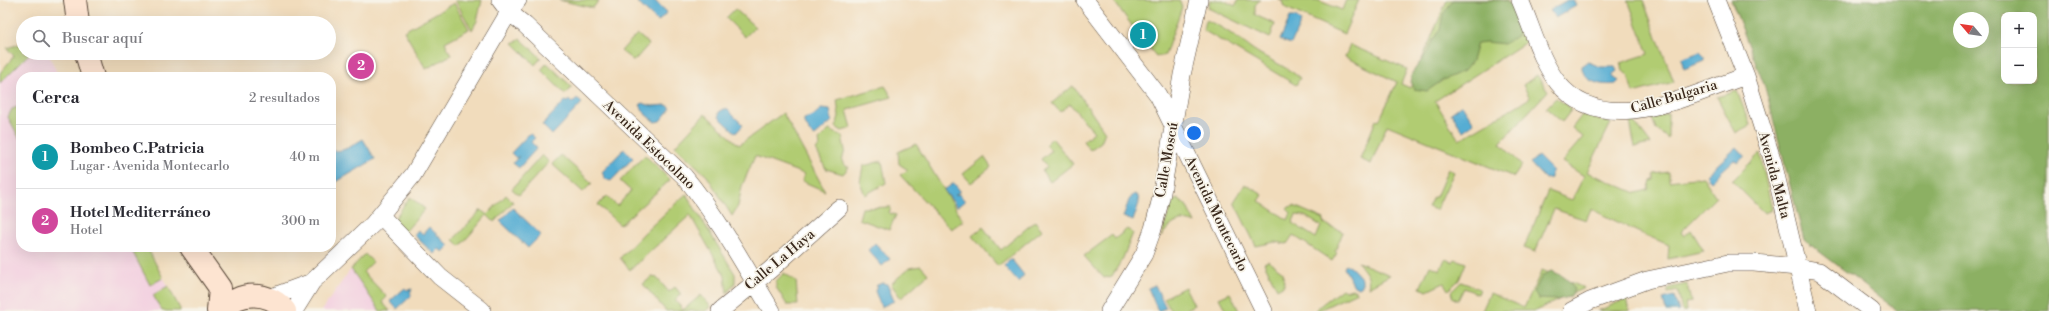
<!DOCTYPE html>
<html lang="es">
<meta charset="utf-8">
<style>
body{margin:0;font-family:"Libre Bodoni",serif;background:#f7f7f7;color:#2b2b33}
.controls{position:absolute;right:12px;top:12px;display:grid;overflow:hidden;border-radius:8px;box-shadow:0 4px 16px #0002}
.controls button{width:36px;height:36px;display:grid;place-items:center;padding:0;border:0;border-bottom:1px solid #e1e1e2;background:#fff;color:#2b2b33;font:20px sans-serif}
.compass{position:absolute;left:1953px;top:12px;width:36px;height:36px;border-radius:50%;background:#fff;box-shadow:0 4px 16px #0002;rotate:299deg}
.you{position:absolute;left:1194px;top:133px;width:14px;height:14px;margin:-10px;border:3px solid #fff;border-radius:50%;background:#1a73e8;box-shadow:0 0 0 6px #1a73e833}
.badge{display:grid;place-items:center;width:26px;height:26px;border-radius:50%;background:#d1495b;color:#fff;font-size:13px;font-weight:700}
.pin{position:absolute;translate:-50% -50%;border:2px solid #fff;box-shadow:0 1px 4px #0006}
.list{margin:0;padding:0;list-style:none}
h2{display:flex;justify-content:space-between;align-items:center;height:52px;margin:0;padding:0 16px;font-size:17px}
h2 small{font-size:13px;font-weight:400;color:#7c7c81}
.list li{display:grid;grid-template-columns:26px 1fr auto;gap:12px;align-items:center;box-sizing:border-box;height:64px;padding:0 16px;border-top:1px solid #e1e1e2}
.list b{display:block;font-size:15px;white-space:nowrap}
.list p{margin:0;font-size:13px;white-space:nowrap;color:#7c7c81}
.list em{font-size:13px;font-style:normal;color:#7c7c81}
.icon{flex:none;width:22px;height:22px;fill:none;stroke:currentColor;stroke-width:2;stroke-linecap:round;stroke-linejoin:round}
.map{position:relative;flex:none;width:2049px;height:311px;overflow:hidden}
.search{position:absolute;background:#fff;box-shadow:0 4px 16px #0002;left:16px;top:16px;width:320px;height:44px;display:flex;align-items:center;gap:10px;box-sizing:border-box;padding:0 14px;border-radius:22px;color:#7c7c81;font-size:15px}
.panel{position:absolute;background:#fff;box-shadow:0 4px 16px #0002;left:16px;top:72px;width:320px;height:180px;border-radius:16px}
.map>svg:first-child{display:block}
.built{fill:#f3cfe0}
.green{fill:#b1cc72;stroke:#767b48;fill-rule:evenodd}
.forest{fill:#8cb064;stroke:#646d41;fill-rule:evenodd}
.water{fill:#56add3;stroke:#486c78}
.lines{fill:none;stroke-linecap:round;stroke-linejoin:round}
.street-casing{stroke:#564536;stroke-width:18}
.secondary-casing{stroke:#564536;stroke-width:24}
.street{stroke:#fff;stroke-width:17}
.secondary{stroke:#fde4d1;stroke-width:22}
.labels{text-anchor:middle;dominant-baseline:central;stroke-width:3.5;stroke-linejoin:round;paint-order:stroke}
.street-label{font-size:14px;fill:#3b2a1e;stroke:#f7f3e8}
</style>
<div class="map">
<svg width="2049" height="311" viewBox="0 0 2049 311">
<rect width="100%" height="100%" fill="#f7f3e8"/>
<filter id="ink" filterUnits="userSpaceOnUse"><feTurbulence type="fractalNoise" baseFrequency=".025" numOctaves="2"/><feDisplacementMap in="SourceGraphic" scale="8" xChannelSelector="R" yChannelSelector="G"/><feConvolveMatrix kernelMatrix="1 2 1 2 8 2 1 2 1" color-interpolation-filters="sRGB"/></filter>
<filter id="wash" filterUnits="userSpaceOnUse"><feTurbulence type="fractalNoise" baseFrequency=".012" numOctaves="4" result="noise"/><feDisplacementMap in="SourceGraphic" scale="16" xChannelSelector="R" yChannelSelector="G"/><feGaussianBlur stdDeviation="0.9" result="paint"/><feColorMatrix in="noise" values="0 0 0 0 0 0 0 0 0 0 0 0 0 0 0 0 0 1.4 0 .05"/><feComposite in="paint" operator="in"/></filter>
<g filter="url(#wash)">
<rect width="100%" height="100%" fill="#f1dcbc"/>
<!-- built -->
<path class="built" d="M30,53H48L59,77H21V247H147L181,311H0V83Z
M351,269L380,311H321Z"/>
<!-- green -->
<path class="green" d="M455,0H482L477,21L472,30Z
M559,0H599L593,8Z
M1113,0L1180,1L1182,7L1165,55L1156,56L1142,39L1147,35L1144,31L1139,35Z
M1210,0H1223L1235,6L1238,0H1260L1255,5V15L1275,24L1270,38L1208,8Z
M1279,0H1317L1342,10L1346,0H1359L1344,34L1284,7L1282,1Z
M1447,0H1507L1518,19L1526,42L1435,101L1459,140L1530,98L1523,85L1537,75L1548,91L1500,143L1522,165L1514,177L1387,125L1371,164L1360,159L1376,120L1379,121L1397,82L1345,57L1350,45L1407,69L1401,84L1410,88Z
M1628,0H1643L1674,82L1633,93L1628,75L1624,72L1620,63L1648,54Z
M454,3L469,29L445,42L451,55L426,69L404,31Z
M735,9L755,27L745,37L726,18Z
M1205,20C1226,27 1242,43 1260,54C1274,62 1288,68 1300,78L1296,85L1203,30Z
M637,34L649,44L634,61L621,51Z
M521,39L541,58L535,65L513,43Z
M23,43V53H30L0,83V73L14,56L7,48Z
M547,63L572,87L565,94L541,70Z
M885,86L892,97L847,110L852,128L842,131L836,127L839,116L837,100Z
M1073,86L1105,132L1101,142L1090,150L1083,141L1094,132L1070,104L1060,112L1052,103Z
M1737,91L1750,125L1736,133L1717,97Z
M1556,98L1572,109L1562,122L1546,108Z
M17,107L21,109V141L8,117L12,109Z
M783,113L825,191L802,181L804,174L755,156L742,186L738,206L732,216L707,176L675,146L705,114L739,145Z
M1668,113V139L1656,129L1652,118Z
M1582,115L1611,123L1587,172L1636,193L1648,190L1651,181L1654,180V174L1669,172V181L1703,177L1716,197L1681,232L1684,236L1691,230L1704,251L1668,259L1669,245L1638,232L1591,209L1586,220L1554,209L1535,252L1524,248L1548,191L1572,200L1584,176L1562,162L1583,137L1572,128Z
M1630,122H1634L1651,144L1635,147Z
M829,130L842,136L845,150L842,161L844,165L849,167L843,174L826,169L816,150L820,145L819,140Z
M1052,138L1073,164L1050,182L1042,171L1047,167L1041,159L1051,151L1046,144Z
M916,144L963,221L951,229L900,175L908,170L899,164L898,152Z
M1760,153L1772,210L1764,213L1732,181Z
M542,155L549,162L519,195L512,189Z
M561,155L592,183L583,192L552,164Z
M645,155L670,180L620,225L598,205L607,196L617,206L631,191L620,181Z
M984,157L991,167L971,183L963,174Z
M882,161L886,183L865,195L860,182L863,166Z
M1448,169L1454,172L1436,210L1428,207L1433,197H1436Z
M1245,184L1263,195L1259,201L1288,220L1291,213L1287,209L1289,207L1294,206L1324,219L1323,223L1343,232L1335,251L1337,253L1332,261L1293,235L1287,244L1275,242L1256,246L1234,202ZM1296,215L1305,216L1321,226L1316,238L1292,223Z
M686,194L735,274V283L727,293L725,276L690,215L630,270L620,258L644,233Z
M506,195L513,202L494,222L487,215L460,246L453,240L481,210L487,215Z
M410,197L425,209L403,234L394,225L395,218Z
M1177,199L1186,205L1195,223C1180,216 1169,225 1161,237L1172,202Z
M891,207L889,213L896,215L889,230L859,219L862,208Z
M1035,221L1042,230L998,266L972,236L983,227L1001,250Z
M1127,229L1133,233L1123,258L1112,276L1104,278L1084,256L1112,235L1115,239Z
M130,247H147L163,278L150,285Z
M365,254L373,262L363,272L387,297L382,302L390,311H380L351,269Z
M1445,259L1453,262L1455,259L1466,263L1459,280L1448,290L1444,283L1427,291L1420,288L1430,266L1440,270Z
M1268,261L1283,272L1284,285L1277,289L1264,263Z
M1358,262L1390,275L1368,287C1371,276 1364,271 1358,262Z
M921,266L928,274L901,298L891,284L909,268Z
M1542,270L1584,288L1535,311H1482L1490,293L1524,308Z
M784,273L796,281L798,305H787L776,287V281Z
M653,276L655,278L656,277L669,292L675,287L681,294L675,300L683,310L701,295L711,307L706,311H666L643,284Z
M1461,282L1480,289L1478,294L1464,288L1458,300L1453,298L1451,292Z
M1687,284L1691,302L1685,303L1686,311H1682L1678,291L1668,293V288Z
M168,286L181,311H162L153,295Z
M1185,287L1194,305L1186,309L1187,311H1171L1164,298Z
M1342,289L1345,291L1352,289L1357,292L1317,311V308Z
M1230,293L1239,311H1226L1219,298Z
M1626,299L1629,311H1598Z"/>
<!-- forest -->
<path class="forest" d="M1453,0H1502L1515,6L1523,21L1518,35L1504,44L1486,42L1477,43L1472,61L1464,71L1443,80L1427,91L1414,89L1410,82L1412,73L1427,53L1432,41L1440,29L1443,14Z
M1731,0H2049V311H1898L1804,240L1765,87ZM2004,15H2034V81H2004ZM1959,18H1983V42H1959Z
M1551,271C1562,275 1570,279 1574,290L1570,297L1556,300L1538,299L1534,292L1542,276Z"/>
<!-- water -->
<path class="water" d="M641,0H654L667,12L658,22L638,3Z
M1567,0H1573L1576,6L1555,18L1550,10Z
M1290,17H1296L1301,22L1291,44L1280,40Z
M1700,52L1704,56V61L1684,69L1681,59Z
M1588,62L1601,67H1615L1617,71L1613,74V77L1619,81L1616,84C1604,86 1582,83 1582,66Z
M577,98L582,103L552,135L542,125L565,101L567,102L569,100L572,103Z
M642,103L652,106L667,105L671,108L660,121L655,122L646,115L640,105Z
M1462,105L1474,123L1463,131L1451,113Z
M724,109H727L743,125L736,133L719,117V112Z
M821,109L830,110L832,121L815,136L809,132L808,128L804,123V119L813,116Z
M530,133L535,138L531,142L537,148L519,168L513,163L519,156L516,158L511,153Z
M363,139L375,159L331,185V150C344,153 352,145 363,139Z
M1737,147L1745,156L1737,163L1734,160L1711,181L1706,175Z
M624,149L633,158L611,181L605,179L602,172Z
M1538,156L1553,171L1551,173V178L1545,179L1530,163Z
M954,183L960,191L955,195L959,194L965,201L957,207L944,190Z
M1134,194L1138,196L1139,203L1133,221L1123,217L1129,200Z
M513,208L541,235L528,248L500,221Z
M429,227L449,246L443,252L439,249L434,254L414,235L418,230L423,234Z
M875,243L890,259L882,266L868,250Z
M1010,260H1012L1024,275L1018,282L1004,266Z
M1346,264L1352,268L1362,279V286L1359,288L1354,286L1344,268Z
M883,283L887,284L894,301L881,307L875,291L877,285Z
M1155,285L1166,308L1158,311L1148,288Z
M405,288L407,290L412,289L410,293L412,295L397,309L390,301Z
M1674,296L1679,311H1666L1663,299Z"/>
</g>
<g filter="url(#ink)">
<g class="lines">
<defs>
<path id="street" d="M500,0L509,12L525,25L684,176C718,217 744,265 772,311
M1085,0L1158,95L1264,311
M1520,0C1532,27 1540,60 1558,83C1604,140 1691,94 1746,76
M1716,0L1746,76L1773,162L1808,311
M381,216L440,277L482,310
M269,298L312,282
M294,311L312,282L373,224L413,175L509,12L518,0
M720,311L770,270L839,208
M1109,311L1144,254L1153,229L1161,198L1182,75L1199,0
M1571,311L1590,301L1647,280L1728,263H1754L1797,267L1819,271L1872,311"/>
<path id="secondary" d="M75,0L78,23
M86,53L93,77
M191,247L220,288L218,311
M223,311C237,290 271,291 285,311"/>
</defs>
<!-- street casing -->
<use href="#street" class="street-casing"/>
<!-- secondary casing -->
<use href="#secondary" class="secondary-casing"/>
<!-- street -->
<use href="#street" class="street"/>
<!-- secondary -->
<use href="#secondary" class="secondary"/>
</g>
</g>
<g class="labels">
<!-- street labels -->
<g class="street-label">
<text transform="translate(1674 97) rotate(-16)">Calle Bulgaria</text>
<text transform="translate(649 145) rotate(44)">Avenida Estocolmo</text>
<text transform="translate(1167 160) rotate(-80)">Calle Moscú</text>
<text transform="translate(1774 175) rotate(75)">Avenida Malta</text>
<text transform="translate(1216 214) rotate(64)">Avenida Montecarlo</text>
<text transform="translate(780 260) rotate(-40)">Calle La Haya</text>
</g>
</g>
</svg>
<div class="controls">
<button>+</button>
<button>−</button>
</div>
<svg class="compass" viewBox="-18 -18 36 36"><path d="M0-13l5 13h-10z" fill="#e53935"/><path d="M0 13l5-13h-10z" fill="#7c7c81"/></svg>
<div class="you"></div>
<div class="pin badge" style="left:1143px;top:35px;background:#0f9aa8">1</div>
<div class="pin badge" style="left:361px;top:66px;background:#d1479c">2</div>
<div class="search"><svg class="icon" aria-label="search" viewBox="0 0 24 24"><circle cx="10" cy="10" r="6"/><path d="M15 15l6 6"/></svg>Buscar aquí</div>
<section class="panel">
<h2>Cerca<small>2 resultados</small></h2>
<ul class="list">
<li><span class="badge" style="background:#0f9aa8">1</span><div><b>Bombeo C.Patricia</b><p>Lugar · Avenida Montecarlo</p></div><em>40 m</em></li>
<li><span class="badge" style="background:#d1479c">2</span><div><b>Hotel Mediterráneo</b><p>Hotel</p></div><em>300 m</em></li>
</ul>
</section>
</div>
